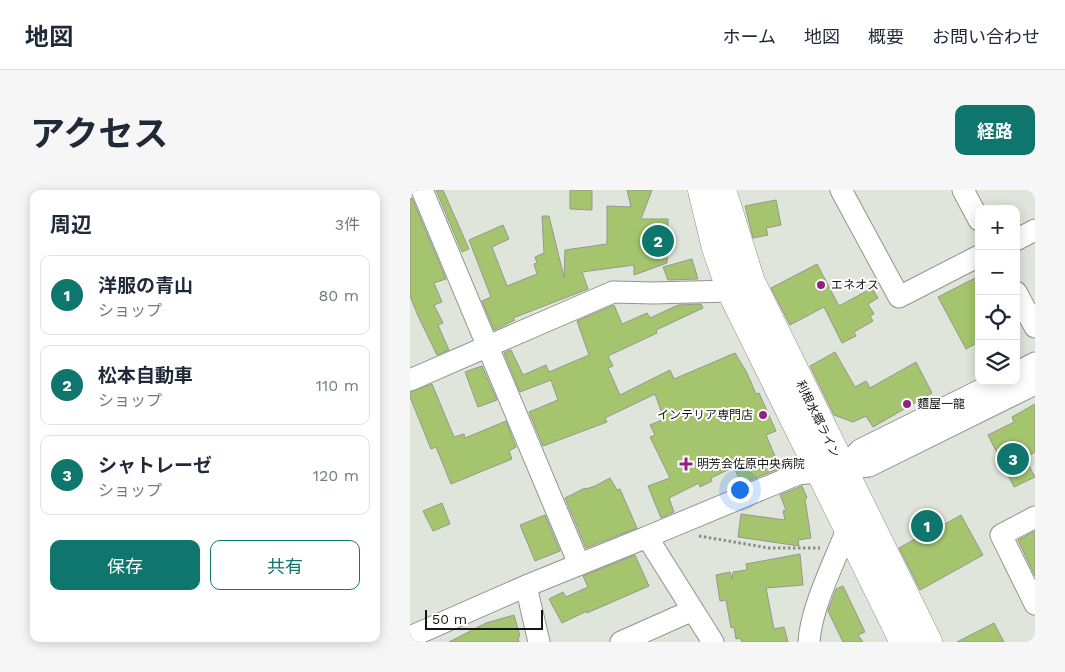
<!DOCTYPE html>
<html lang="ja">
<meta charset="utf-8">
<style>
body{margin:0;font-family:"Work Sans","Noto Sans JP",sans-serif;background:#f6f6f7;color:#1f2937}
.controls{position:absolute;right:15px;top:15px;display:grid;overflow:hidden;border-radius:10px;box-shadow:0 2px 12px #0003}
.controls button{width:45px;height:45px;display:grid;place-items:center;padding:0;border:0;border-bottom:1px solid #e0e1e3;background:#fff;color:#1f2937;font:25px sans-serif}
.scale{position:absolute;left:15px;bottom:12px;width:118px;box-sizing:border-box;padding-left:5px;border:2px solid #141612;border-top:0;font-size:14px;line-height:18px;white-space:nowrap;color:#141612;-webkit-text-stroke:4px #fff;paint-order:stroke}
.you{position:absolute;left:329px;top:299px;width:18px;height:18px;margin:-12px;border:4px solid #fff;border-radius:50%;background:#1a73e8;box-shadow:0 0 0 8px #1a73e833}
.badge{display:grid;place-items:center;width:32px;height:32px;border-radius:50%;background:#0f766e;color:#fff;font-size:16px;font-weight:700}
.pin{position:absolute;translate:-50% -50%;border:2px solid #fff;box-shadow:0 1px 5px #0006}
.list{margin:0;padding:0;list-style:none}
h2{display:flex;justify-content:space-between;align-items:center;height:65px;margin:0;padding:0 20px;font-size:21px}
h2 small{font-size:16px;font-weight:400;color:#747a83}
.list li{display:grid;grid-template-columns:32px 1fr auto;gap:15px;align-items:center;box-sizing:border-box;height:80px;margin:0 10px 10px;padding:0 10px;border:1px solid #e0e1e3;border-radius:10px}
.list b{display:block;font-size:19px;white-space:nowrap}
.list p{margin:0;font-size:16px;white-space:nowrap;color:#747a83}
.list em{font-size:16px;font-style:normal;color:#747a83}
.actions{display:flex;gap:10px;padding:15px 20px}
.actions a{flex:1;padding:11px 0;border:1px solid #0f766e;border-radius:10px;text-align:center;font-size:18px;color:#0f766e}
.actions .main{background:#0f766e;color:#fff}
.icon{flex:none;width:28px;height:28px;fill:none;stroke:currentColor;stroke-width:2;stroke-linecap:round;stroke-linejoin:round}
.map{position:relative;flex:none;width:625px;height:452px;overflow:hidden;border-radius:10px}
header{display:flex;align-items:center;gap:30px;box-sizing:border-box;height:70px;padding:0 25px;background:#fff;border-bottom:1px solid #e0e1e3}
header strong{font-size:24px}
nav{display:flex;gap:28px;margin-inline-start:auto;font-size:18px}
.intro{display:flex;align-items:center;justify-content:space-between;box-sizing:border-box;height:120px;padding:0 30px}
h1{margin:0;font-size:35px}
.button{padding:12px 22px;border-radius:10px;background:#0f766e;color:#fff;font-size:18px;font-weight:700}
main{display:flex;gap:30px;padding:0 30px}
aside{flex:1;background:#fff;border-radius:10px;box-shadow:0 2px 12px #0003}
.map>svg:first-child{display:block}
.building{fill:#a4c56d;stroke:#94988f}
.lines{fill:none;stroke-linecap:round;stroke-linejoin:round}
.minor-casing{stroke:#91958c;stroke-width:23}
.highway-casing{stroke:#91958c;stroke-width:29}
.path{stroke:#8c8f88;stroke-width:3;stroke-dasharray:2.5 2.5;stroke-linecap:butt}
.minor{stroke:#fff;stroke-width:21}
.highway{stroke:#fff;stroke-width:28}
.poi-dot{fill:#922181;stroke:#fff;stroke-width:2}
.labels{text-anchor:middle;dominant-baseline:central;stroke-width:4;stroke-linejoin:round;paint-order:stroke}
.poi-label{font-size:12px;fill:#141612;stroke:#fff;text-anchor:start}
.street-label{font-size:12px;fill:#141612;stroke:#fff}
</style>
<header>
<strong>地図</strong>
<nav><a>ホーム</a><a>地図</a><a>概要</a><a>お問い合わせ</a></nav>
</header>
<div class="intro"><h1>アクセス</h1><a class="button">経路</a></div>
<main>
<aside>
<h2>周辺<small>3件</small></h2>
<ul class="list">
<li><span class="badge">1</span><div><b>洋服の青山</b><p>ショップ</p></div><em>80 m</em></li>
<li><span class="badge">2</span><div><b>松本自動車</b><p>ショップ</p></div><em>110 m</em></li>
<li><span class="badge">3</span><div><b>シャトレーゼ</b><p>ショップ</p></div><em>120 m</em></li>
</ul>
<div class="actions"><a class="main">保存</a><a>共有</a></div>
</aside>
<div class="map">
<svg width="625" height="452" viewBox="0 0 625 452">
<rect width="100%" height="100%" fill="#e0e5db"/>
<!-- building -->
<path class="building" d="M26,0H33L59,59L52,62Z
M160,0H182V20L160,19Z
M217,0H242L231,29H258L257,73L224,85V75L172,82L178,99L103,128L105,130L84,140L72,111L81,107L59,50L93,35L99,49L82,57L97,96L127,84L124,74L127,73L125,67L134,63L132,26H139L154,87L155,60L197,54V16L221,17Z
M2,8L36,89L24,93L32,112L24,115L33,133L28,135L39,160L27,165L8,126L0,106V9Z
M366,10L371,35L356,38L358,45L343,48L335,16Z
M282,69L288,89L258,90L253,77Z
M407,74L429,116L462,98L468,108L458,114L464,124L460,126L463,131L444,142L446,146L432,153L414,117L380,135L361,98Z
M569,86V152L556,159L528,107Z
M291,114L293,118L246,140L247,143L198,166L203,176L198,178L210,205L260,180L264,189L325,163L337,183L346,204L349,203L366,241L356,245L370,278L331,294L324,277L301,288L302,291L290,297L289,293L259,308L264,322L251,328L238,296L260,288L240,247L245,245L240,235L254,229L245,204L195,228L197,232L133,256L119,222L148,210L141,190L110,202L94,163L101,160L113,185L136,175L139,182L179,165L167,131L204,115L212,134L237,123L240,128L268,115Z
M425,162L445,197L456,191L460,198L506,172L522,203L463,237L456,226L443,232L424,225L400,176Z
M72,176L87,210L68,217L55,182Z
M22,194L44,247L54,244L55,248L96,231L106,257L99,261L102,269L41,294L26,257L21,259L0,207V202Z
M625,214V262L615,268L625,287L604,297L578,245L604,232L602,227Z
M200,288L207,300L210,299L227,338L176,358L155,308L175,298L176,299L185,296Z
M392,296L397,308L395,309L401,348L388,350L389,356L328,347L331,324L375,330L373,321L376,320L370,305Z
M32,313L40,334L23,341L13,321Z
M135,325L150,361L125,371L110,335Z
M551,325L573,365L510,400L489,358L512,345L506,335L522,326L528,338Z
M625,341V386L608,350Z
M390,364L393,395L356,398L364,439L374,437L378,452H332L330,448L326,449L324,437L321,438L316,410L310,411L306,385L320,382L322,389L323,382L337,380L336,374Z
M225,365L239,396L177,423V421L152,433L139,409L153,402L156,407L178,397L173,386Z
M433,396L455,442L448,445L453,452H433L418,421L426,399Z
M104,425L110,446L108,447L109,452H39L76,433Z
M584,433L594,452H547Z"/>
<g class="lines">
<defs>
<path id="minor" d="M12,0L169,374
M431,0L489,107L569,66
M553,0L569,30
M606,50L625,40
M606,102L625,137
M606,183L625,173
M0,190L203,102L243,103L321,101
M433,279L450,260L589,191
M625,327L591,345L625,414
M116,396L129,452
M0,447L116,396L237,347
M211,452L283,420
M303,452L237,347L388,284L459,276L625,194
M399,452C401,417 425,371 438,337"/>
<path id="highway" d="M292,0L306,58L321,101L494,452
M312,0L341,92L518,452"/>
</defs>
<!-- minor casing -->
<use href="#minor" class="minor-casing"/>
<!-- highway casing -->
<use href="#highway" class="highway-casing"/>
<!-- path -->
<path class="path" d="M289,346L359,358H410"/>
<!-- minor -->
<use href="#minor" class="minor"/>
<!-- highway -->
<use href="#highway" class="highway"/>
</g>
<!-- markers -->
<g class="poi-dot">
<circle cx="411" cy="95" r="5"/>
<circle cx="497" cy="214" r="5"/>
<circle cx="353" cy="225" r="5"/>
<path d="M273.5 266.5h5v5h5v5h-5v5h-5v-5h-5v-5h5z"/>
</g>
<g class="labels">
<!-- poi labels -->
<g class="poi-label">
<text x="421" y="95">エネオス</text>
<text x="507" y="214">麵屋一龍</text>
<text x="343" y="225" text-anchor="end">インテリア専門店</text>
<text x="287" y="274">明芳会佐原中央病院</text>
</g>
<!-- street labels -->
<g class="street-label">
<text transform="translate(408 229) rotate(64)">利根水郷ライン</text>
</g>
</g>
</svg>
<div class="controls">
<button>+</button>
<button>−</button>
<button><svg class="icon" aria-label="locate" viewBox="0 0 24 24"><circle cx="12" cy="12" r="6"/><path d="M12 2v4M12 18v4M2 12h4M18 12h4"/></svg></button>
<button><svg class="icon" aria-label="layers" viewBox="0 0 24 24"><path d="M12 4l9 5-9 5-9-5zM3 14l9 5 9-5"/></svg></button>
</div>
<div class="scale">50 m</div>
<div class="you"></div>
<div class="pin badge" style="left:517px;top:336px">1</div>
<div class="pin badge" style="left:248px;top:51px">2</div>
<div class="pin badge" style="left:603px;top:269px">3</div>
</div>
</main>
